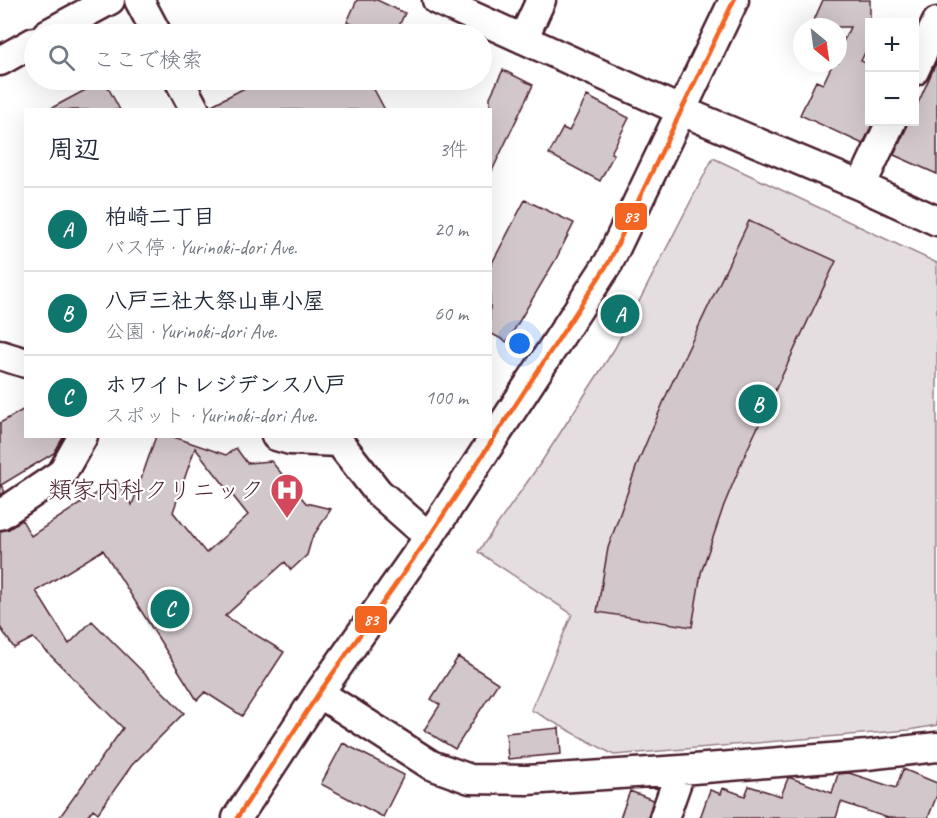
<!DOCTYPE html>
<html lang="ja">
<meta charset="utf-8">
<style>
body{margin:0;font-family:Caveat,"Klee One",sans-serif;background:#f2f2f3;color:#1f2937}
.controls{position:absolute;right:18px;top:18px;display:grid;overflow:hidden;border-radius:0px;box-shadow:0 6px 24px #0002}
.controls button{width:54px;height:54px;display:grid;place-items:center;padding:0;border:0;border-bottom:2px solid #e0e1e3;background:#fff;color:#1f2937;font:30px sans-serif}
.compass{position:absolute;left:793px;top:18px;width:54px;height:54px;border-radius:50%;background:#fff;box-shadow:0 6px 24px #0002;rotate:151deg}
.you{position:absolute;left:520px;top:344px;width:21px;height:21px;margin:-15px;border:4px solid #fff;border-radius:50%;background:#1a73e8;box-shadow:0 0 0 9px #1a73e833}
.badge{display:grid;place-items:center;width:39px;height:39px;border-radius:50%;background:#0f766e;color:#fff;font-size:20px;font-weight:700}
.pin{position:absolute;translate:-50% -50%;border:3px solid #fff;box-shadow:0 2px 6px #0006}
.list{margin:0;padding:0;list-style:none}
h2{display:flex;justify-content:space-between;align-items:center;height:78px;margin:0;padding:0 24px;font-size:26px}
h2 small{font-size:20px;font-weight:400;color:#747a83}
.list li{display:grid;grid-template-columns:39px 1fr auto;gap:18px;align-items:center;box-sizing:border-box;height:84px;padding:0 24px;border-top:2px solid #e0e1e3}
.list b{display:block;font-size:22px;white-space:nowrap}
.list p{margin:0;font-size:20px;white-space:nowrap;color:#747a83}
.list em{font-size:20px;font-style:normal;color:#747a83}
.icon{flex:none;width:33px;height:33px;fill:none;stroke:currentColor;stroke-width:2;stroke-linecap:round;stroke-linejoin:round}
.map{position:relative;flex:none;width:937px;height:818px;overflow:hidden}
.search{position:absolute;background:#fff;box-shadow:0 6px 24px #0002;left:24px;top:24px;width:468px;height:66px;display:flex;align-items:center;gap:15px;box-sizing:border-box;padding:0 21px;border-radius:33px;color:#747a83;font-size:22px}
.panel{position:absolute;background:#fff;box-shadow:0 6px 24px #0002;left:24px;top:108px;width:468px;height:330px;border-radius:0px}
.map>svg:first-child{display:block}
.green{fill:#e5dee0;stroke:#987e86;stroke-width:1.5}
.building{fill:#d2c7cb;stroke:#4a1f2b;stroke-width:1.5;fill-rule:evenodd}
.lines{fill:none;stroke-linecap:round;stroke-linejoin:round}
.minor-casing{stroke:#4a1f2b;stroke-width:33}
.minor{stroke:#fff;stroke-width:28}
.bus-1-casing{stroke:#fff;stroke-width:9}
.bus-1{stroke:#f26522;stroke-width:4.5}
.labels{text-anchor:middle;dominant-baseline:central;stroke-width:4.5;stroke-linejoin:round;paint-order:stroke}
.poi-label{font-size:24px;fill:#4a1f2b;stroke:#fff;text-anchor:end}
.line-badge{stroke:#fff;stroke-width:2}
.badge-label{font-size:16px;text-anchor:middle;font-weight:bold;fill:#fff}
</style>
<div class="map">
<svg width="937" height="818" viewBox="0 0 937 818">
<rect width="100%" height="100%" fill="#fff"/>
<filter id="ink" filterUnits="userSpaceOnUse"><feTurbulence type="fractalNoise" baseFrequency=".0167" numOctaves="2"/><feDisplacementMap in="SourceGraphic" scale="12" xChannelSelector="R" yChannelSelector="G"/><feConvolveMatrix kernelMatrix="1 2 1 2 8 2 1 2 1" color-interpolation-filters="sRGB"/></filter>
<g filter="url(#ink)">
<!-- green -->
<path class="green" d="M713,158L937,263V725L909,730L614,755L531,710L572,614L478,552L542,461L615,348Z"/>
<!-- building -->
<path class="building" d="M357,0H377L405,13L395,34H374L347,22Z
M823,0H870V42L861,61L870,65V122H873L863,144L800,115L816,81L823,84L833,63H838V53L850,27H811Z
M937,61V174L894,155L906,129L907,122H915V110Z
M503,70L533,85L490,175V97Z
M104,80L120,110H48Z
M260,80H369L385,110H211L210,106Z
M587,96L629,118L611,153L614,154L600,181L549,154L563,128L569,131Z
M525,200L574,223L556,259L507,342L490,333V267Z
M749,221L836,261L747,450L724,505L701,573L692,627L597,612L608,548L638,462L669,389Z
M26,408V436H64L54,453L1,485L5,492L0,495V423Z
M156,436H171L226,455L236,448L247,463L271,461L306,503L331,509L312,538L307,555L291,570L285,562L225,616L284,652L242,716L205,692L197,700L103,550L36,591L69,644L92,621L184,713L132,765L98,813L93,809L86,818H59L123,728L33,638L14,648L0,627V531L9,529L22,520L31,536L116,480L132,505ZM195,448L248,515L206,553L173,512Z
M458,657L498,683L455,749L424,730L440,705L431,699Z
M559,728L561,754L508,759L506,733Z
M343,743L404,775L383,817L321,784Z
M903,769L937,783V795L928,818H888L841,802L836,818H700L710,790L721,794L723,788L745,796L749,786L781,796L788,778H791L832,793L838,774L849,773L896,788Z
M630,791L653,800L648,818H620Z"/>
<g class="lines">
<defs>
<path id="minor" d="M139,0L157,34
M437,0L682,111L861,186L937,221
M47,34L110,0
M523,39L541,0
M0,61L34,42
M914,71L937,22
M179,80L195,110
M861,186L891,122
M0,355L26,363
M276,436L290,440L339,442
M338,436L339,442L378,492L429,537
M0,515L62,473L83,436
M319,693L431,765L470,779L527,780L681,770L867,755L937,747
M237,818L319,693L429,537L609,262L734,0
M664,818L681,770"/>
</defs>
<!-- minor casing -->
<use href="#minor" class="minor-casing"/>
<!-- minor -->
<use href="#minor" class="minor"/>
<defs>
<path id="bus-1" d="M237,818L319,693L429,537L609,262L734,0"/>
</defs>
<!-- bus-1 casing -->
<use href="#bus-1" class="bus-1-casing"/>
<!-- bus-1 -->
<use href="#bus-1" class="bus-1"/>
</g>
</g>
<!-- icons -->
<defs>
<symbol id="hospital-pin" viewBox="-11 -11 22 30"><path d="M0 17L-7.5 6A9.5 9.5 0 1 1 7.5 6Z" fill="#d1495b" stroke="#fff"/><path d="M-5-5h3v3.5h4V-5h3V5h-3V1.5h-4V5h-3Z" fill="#fff"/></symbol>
</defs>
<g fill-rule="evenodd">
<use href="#hospital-pin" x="268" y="471" width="38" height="52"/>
</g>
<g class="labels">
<!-- poi labels -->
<g class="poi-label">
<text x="264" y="490">類家内科クリニック</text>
</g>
</g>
<g class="line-badge">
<rect x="614" y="202" width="34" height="29" rx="6" fill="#f26522"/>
<rect x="354" y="605" width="34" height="29" rx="6" fill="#f26522"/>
</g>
<g class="badge-label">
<text x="631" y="222">83</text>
<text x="371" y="625">83</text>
</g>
</svg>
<div class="controls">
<button>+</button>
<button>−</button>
</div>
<svg class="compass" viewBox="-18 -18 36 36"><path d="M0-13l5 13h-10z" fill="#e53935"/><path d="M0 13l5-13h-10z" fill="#747a83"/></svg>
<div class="you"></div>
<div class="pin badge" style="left:620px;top:314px">A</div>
<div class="pin badge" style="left:758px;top:404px">B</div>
<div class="pin badge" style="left:170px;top:609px">C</div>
<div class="search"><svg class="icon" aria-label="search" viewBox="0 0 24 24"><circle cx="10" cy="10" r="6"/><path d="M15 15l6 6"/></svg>ここで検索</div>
<section class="panel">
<h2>周辺<small>3件</small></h2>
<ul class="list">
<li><span class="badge">A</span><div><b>柏崎二丁目</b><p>バス停 · Yurinoki-dori Ave.</p></div><em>20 m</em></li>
<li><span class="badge">B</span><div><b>八戸三社大祭山車小屋</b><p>公園 · Yurinoki-dori Ave.</p></div><em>60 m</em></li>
<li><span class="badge">C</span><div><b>ホワイトレジデンス八戸</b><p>スポット · Yurinoki-dori Ave.</p></div><em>100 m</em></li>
</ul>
</section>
</div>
